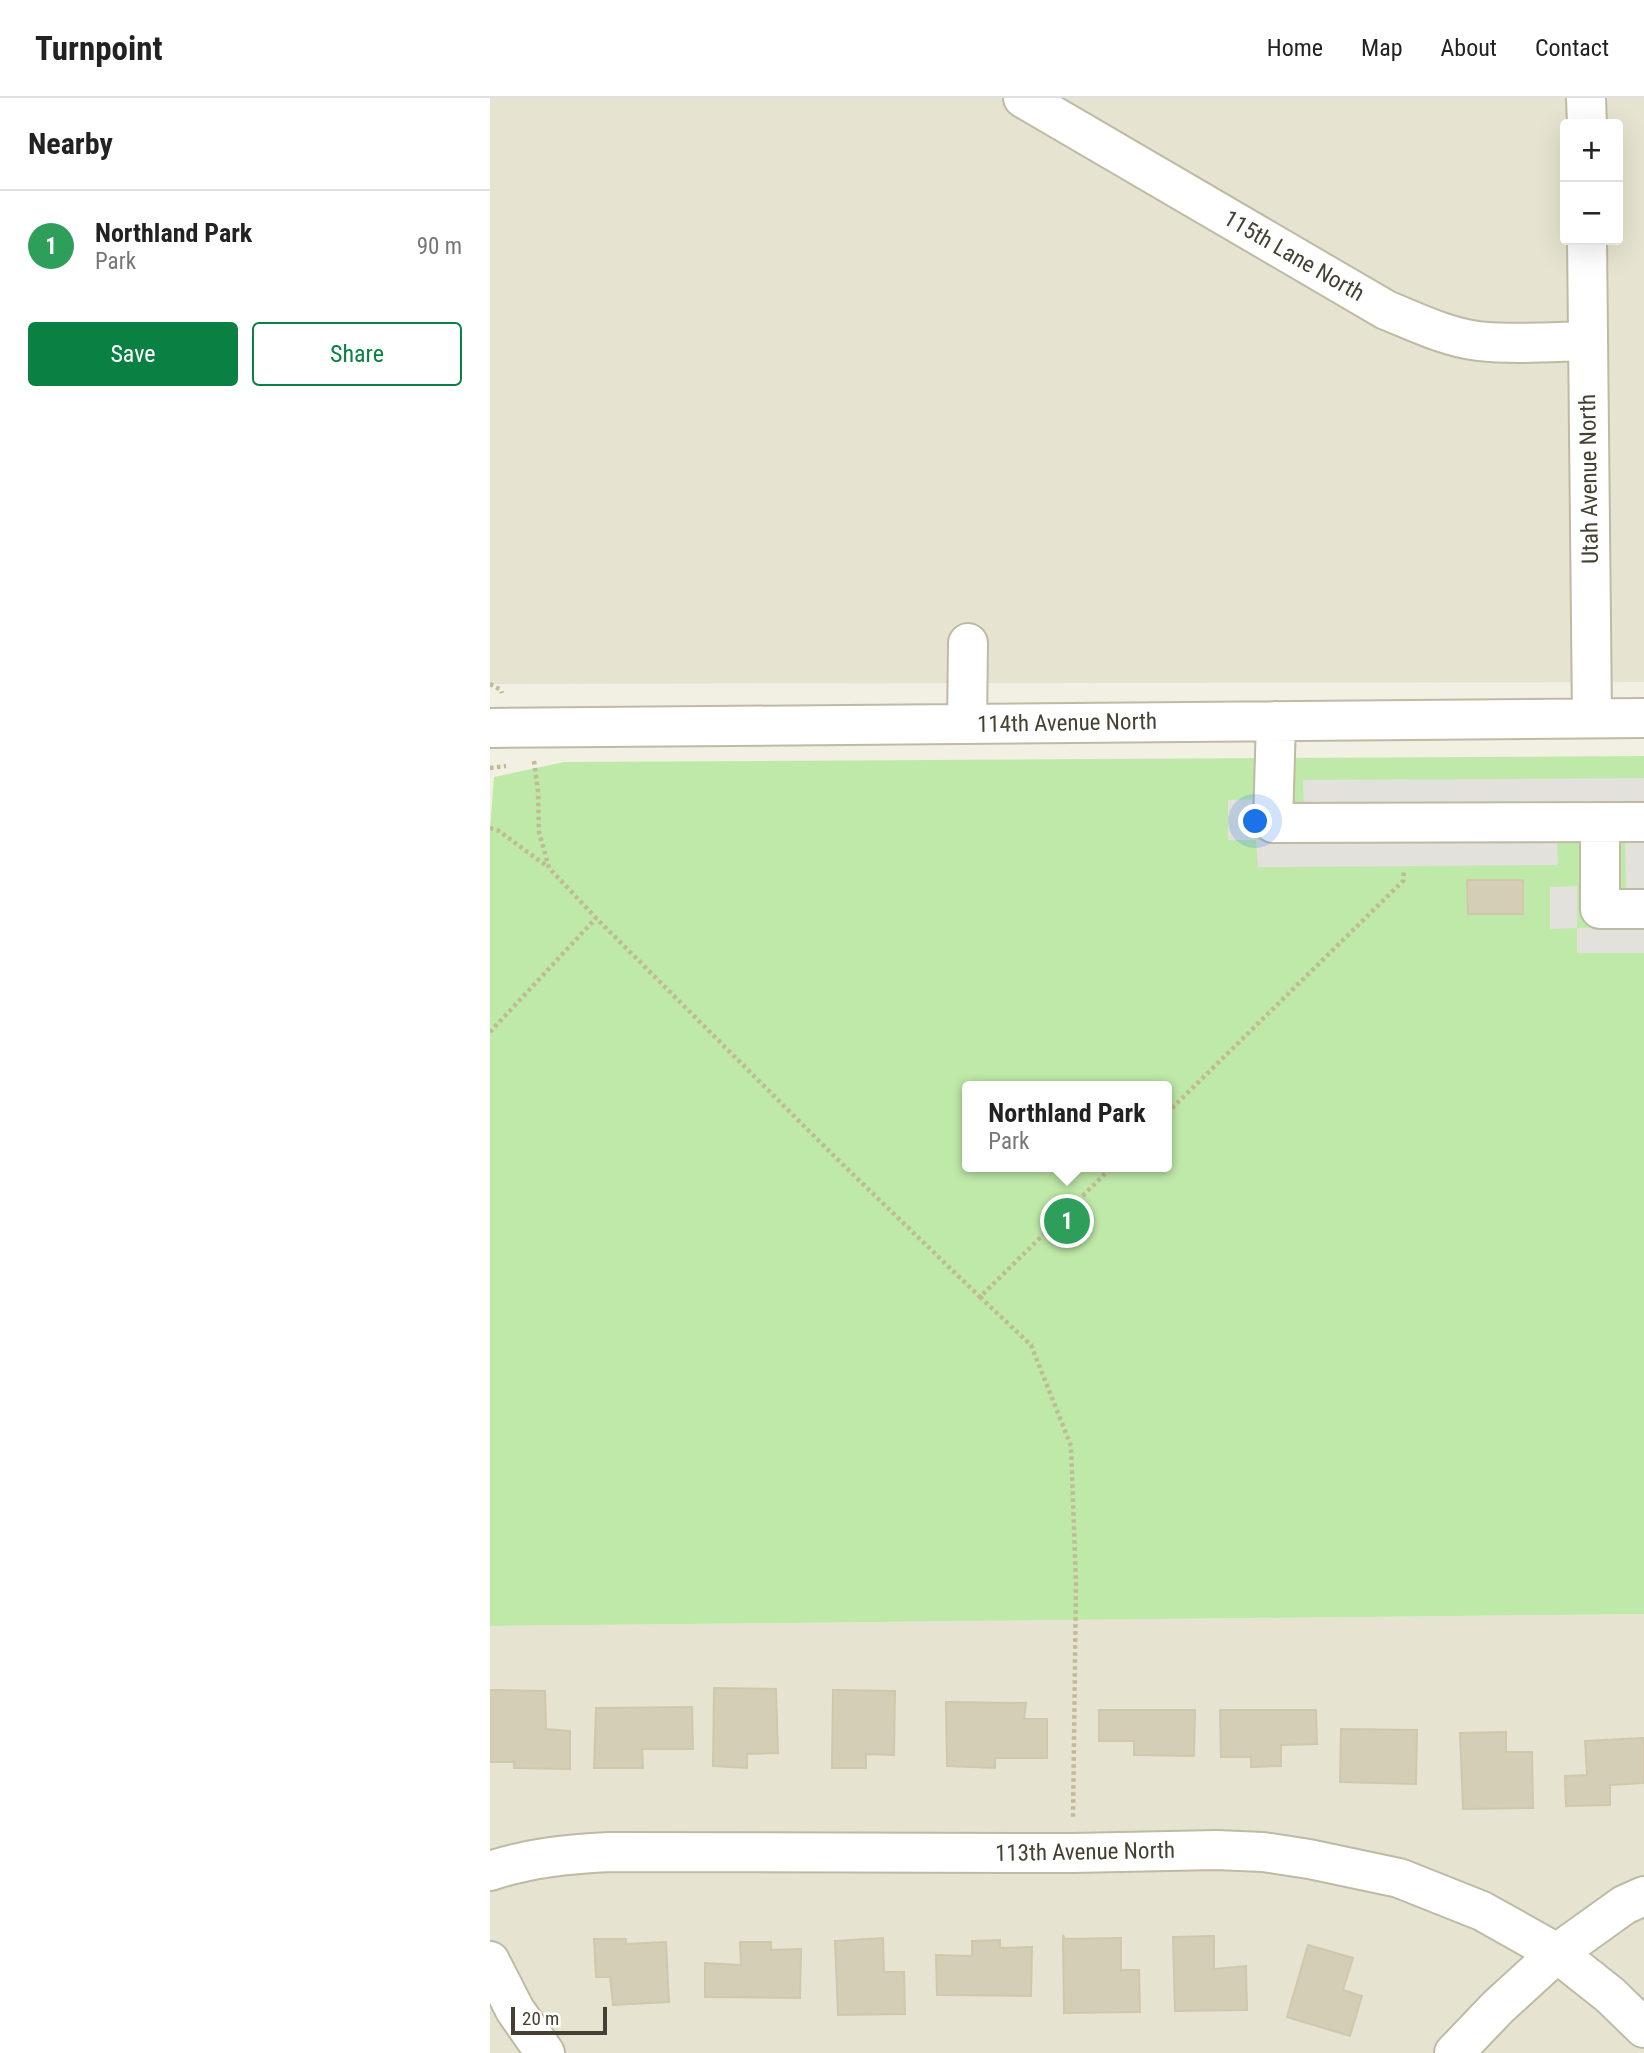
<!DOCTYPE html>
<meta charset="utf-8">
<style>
body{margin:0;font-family:"Roboto Condensed",sans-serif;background:#f2f2f2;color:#222}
.controls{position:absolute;right:21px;top:21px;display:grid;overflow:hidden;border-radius:7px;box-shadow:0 7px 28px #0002}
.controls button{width:63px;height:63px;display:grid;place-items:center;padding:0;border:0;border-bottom:2px solid #e0e0e0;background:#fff;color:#222;font:35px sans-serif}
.scale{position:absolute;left:21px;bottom:18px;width:96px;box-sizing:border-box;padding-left:7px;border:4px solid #444032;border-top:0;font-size:19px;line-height:24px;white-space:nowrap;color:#444032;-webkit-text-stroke:5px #fff;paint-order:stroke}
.you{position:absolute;left:766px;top:724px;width:24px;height:24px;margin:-18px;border:5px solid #fff;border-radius:50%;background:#1a73e8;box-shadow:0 0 0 10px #1a73e833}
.badge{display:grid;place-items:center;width:46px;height:46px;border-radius:50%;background:#0b8043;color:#fff;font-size:23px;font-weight:700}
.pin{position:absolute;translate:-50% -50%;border:4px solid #fff;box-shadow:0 2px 7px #0006}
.popup{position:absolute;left:472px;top:983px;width:210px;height:91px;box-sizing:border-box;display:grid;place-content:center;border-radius:7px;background:#fff;filter:drop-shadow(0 2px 5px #0005);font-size:23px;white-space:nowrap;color:#767676}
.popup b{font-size:26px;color:#222}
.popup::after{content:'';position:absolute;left:50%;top:100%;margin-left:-14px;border:14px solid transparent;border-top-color:#fff}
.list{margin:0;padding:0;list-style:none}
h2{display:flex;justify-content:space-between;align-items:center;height:91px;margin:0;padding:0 28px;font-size:30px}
h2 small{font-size:23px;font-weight:400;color:#767676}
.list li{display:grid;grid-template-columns:46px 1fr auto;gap:21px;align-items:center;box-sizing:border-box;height:112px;padding:0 28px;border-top:2px solid #e0e0e0}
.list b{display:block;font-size:26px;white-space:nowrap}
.list p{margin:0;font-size:23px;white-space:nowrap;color:#767676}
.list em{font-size:23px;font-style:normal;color:#767676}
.actions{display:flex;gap:14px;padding:21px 28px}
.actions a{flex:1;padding:16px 0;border:2px solid #0b8043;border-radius:7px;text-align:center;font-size:24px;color:#0b8043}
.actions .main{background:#0b8043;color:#fff}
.map{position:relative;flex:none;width:1154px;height:1955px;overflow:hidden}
header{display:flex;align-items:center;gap:42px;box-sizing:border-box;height:98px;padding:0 35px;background:#fff;border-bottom:2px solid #e0e0e0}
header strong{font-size:33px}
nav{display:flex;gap:38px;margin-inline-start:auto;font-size:24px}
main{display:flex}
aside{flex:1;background:#fff}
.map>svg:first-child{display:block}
.residential{fill:#e6e4d0;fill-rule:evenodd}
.green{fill:#bfe9a8;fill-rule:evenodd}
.parking{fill:#e2e1db}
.building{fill:#d4ceb7;stroke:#cfc8aa;stroke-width:2}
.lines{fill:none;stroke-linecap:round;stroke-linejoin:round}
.minor-casing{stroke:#bebaa4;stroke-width:42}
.path{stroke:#c0ba95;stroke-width:4.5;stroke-dasharray:3.5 3.5;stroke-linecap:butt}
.minor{stroke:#fff;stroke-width:38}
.labels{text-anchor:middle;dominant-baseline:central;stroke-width:6;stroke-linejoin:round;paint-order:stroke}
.street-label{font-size:23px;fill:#444032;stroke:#fff}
</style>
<header>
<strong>Turnpoint</strong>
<nav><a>Home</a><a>Map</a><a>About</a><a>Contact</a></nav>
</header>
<main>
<aside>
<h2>Nearby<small></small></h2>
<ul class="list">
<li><span class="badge" style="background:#2e9e5b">1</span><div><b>Northland Park</b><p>Park</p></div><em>90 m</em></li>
</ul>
<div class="actions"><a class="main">Save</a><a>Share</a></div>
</aside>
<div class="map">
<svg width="1154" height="1955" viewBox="0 0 1154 1955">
<rect width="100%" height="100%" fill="#f2f0e2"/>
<!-- residential -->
<path class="residential" d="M0,0H1154V584L0,586ZM1075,26H1128V142H1075Z
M1154,1516V1955H0V1528Z"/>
<!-- green -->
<path class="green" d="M1154,658V1516L0,1528V731L4,679L74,664ZM477,988H677V1069H477Z"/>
<!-- parking -->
<path class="parking" d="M1154,680V707L814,708L813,682Z
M766,701L767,742L1067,740L1068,767L768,769L766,742H738V702Z
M1135,741H1154V793H1136Z
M1087,788V830H1154V855H1087V830L1060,831V789Z"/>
<!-- building -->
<path class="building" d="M977,782H1033V816H978Z
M224,1590L286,1591L288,1655L257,1656V1670L223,1668Z
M0,1592L55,1593L56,1631L80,1633V1671L24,1670V1664H0Z
M343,1592L405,1593L404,1657L376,1656V1670H342Z
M456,1604L536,1605L534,1621H557V1660H505V1670L457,1668Z
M202,1609L203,1651H152L153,1670H104L106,1610Z
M609,1612H705L704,1658L644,1657V1643H609Z
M730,1612H826L827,1646L791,1647V1668L761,1669V1659H731Z
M851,1631L927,1632L926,1686L850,1684Z
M1016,1634V1654H1042L1043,1710L973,1711L970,1635Z
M1154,1640V1685L1120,1687V1707L1076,1708L1075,1678L1097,1677L1095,1643Z
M573,1837L575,1841L631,1840V1872H649L650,1914L574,1915Z
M724,1838V1871L756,1868L757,1912L685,1913L683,1839Z
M393,1840L394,1874H414L415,1916L348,1917L345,1843Z
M104,1841H136V1846L176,1844L179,1904L123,1907L120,1879H106Z
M510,1842V1850L542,1849L541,1898L447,1897L446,1857L482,1858V1843Z
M250,1844H281V1852L311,1851L310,1900L215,1899V1865L251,1867Z
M818,1847L863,1860L853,1892L872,1898L860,1938L797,1919Z"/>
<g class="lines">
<defs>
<path id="minor" d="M533,0L896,212C926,224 956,239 988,243C1024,247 1061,244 1097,243
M1096,0L1097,26
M1097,142L1102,620
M786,623L783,725L1154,724
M477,626L478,545
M0,630L1154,620
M1110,724V811H1154
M0,1773C39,1760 78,1756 119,1754L583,1755L726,1752L773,1754L819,1761L909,1780L992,1813L1067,1855L1134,1807L1154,1798
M0,1863L25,1912L55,1955
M964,1955L1008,1909L1067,1855L1120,1897L1154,1930"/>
</defs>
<!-- minor casing -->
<use href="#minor" class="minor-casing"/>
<!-- path -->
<path class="path" d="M0,586L11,592L12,595
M44,663L48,693L49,734L59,770L106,820L347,1061L490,1199L622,1069
M0,670L16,668
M0,730L9,733L58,769
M0,934L106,820
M677,1015L913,783L914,772
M490,1199L541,1247L581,1348L586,1485L583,1721"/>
<!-- minor -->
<use href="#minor" class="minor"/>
</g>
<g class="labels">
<!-- street labels -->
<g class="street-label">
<text transform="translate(804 158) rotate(30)">115th Lane North</text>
<text transform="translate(1099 381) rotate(-91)">Utah Avenue North</text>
<text transform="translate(577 625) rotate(-1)">114th Avenue North</text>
<text transform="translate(595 1754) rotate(-1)">113th Avenue North</text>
</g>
</g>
</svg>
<div class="controls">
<button>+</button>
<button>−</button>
</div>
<div class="scale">20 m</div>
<div class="you"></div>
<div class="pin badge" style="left:577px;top:1123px;background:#2e9e5b">1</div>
<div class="popup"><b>Northland Park</b>Park</div>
</div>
</main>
